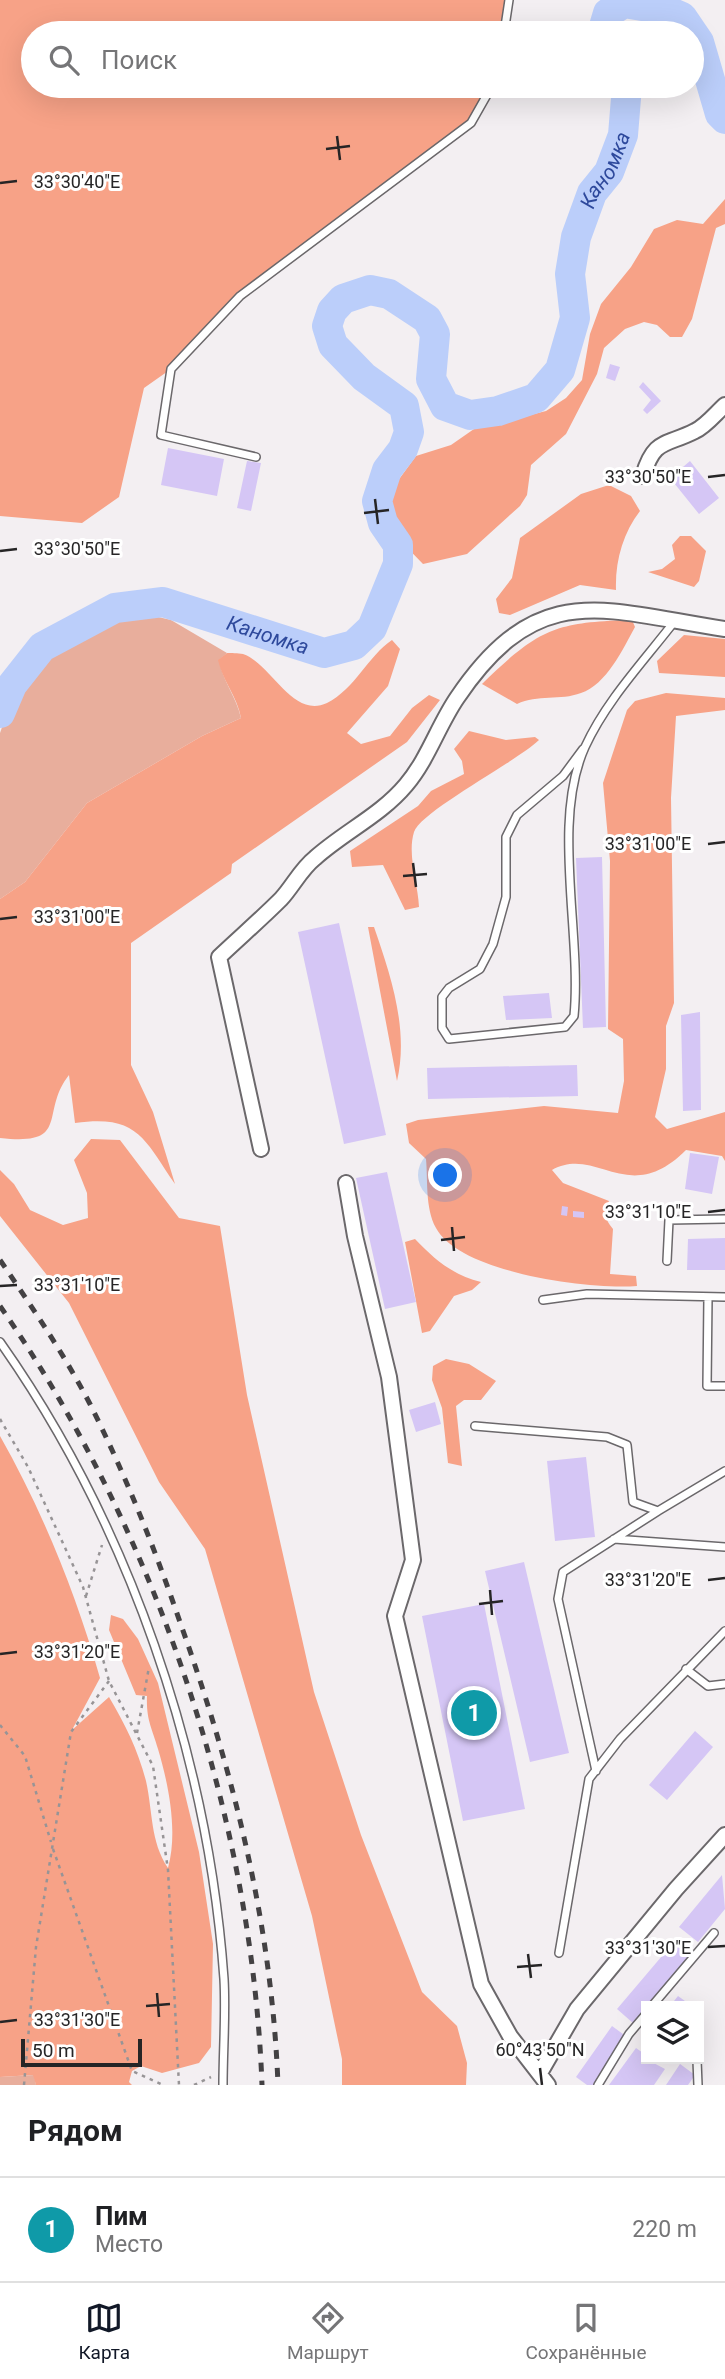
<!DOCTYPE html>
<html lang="ru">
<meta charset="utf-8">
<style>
body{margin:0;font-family:Roboto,sans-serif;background:#f2f2f2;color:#202124}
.controls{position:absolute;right:21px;bottom:21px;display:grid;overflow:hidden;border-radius:0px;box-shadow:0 7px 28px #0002}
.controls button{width:63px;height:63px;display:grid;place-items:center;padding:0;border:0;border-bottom:2px solid #e0e0e0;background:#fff;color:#202124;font:35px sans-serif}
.scale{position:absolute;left:21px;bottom:18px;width:121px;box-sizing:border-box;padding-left:7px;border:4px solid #262526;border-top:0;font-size:19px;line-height:24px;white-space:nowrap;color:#262526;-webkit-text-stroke:5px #fff;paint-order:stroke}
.you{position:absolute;left:446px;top:1176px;width:24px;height:24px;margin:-18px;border:5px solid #fff;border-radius:50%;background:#1a73e8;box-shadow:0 0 0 10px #1a73e833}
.badge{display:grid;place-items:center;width:46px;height:46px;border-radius:50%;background:#111827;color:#fff;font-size:23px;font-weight:700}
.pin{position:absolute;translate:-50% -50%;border:4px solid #fff;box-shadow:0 2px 7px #0006}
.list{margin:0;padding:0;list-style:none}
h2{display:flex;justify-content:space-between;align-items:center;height:91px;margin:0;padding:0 28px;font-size:30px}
h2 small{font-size:23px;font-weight:400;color:#757577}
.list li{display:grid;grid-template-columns:46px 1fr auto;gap:21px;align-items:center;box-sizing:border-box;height:105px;padding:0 28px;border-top:2px solid #e0e0e0}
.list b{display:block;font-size:26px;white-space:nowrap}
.list p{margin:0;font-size:23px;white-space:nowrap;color:#757577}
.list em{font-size:23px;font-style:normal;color:#757577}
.icon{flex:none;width:38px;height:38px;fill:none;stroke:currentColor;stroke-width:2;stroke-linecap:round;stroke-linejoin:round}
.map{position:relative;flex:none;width:725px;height:2085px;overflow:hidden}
.search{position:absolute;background:#fff;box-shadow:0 7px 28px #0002;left:21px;right:21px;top:21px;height:77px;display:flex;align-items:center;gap:18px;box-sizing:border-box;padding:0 24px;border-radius:38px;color:#757577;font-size:26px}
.sheet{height:196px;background:#fff}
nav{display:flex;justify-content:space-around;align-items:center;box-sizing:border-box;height:98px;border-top:2px solid #e0e0e0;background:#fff;font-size:19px;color:#757577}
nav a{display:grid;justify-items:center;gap:4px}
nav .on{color:#111827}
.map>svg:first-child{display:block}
.green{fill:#e8ae9c}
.forest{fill:#f7a287}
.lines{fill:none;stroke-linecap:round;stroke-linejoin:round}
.river{stroke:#bbcefa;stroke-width:30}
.building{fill:#d5c6f5}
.lane-casing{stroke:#6b686b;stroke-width:10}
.street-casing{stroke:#6b686b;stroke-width:18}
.path{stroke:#979496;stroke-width:2.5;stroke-dasharray:3.5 5;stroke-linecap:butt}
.lane{stroke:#fff;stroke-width:7}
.street{stroke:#fff;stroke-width:14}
.rail{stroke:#434143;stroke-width:5;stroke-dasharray:9 9;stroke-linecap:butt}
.ticks{fill:none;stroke:#262526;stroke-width:2.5}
.labels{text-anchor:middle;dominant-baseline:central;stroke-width:6;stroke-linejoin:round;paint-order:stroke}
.water-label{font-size:21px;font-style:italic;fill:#2e499c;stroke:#fff}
.ticks-label{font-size:18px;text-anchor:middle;fill:#262526;stroke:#fff;stroke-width:6;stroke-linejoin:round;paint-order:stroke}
</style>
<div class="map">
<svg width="725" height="2085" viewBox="0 0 725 2085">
<rect width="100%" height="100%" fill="#f3eff2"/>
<!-- green -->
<path class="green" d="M137,612L171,620L227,653L219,660C223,682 236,696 241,718L202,736L87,803L25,882L0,899V733L18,681L63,641L97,623Z
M34,2075L36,2085H0V2077Z"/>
<!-- forest -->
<path class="forest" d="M0,0H509L504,33H33V86H492L484,108L333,228L240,296L171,369L144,388L119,497L82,523L0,516Z
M725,199V224L716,228L692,319L682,337H670L657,325L644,322L625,329L604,348L597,374L566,434L531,465L527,495L520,506L467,554L423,564L390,530L386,497L416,456L451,445L474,429L546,411L566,398L582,380L590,334L601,304L631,267L654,229L677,220L703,224Z
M609,485L631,496L640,511C623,533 615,561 616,590L580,585L510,615L499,613L496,599L512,578L520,538L581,494Z
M680,536H691L706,551L699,581L694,587L648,572L662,569L675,559L672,545Z
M632,620L635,627C623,649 606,685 581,693C560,701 538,694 517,704L482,684C538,630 553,622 632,620Z
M684,635L725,639V677L659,673L657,661Z
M392,640L400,649L388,686L347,733L361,744L390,736L412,708L429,695L440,700L407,742L232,864L231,873L131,943V1065L153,1112L175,1184C144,1139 138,1114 75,1123L69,1075C39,1113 72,1146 0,1138V899L25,882L87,803L202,736L241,718C237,696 223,682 218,660L227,653C231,653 238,653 243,654C272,664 292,719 327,703C355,689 368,656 392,640Z
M666,693L725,698V710L676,716L671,798L674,1003L666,1026V1069L655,1117L667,1129L725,1112V1161L722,1156L686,1150C628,1208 597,1145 552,1170L563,1183L609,1201C603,1213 605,1219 613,1229L610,1274L636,1276L637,1286C590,1290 460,1273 436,1228C425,1208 428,1180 426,1159L409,1143L406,1124L418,1120L544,1106L618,1113L624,1081L623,1039L608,1029L610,861L603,783L627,710L635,701Z
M469,731L506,740L535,737L539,740C516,762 421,811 414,832C407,855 418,883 419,907L405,910L383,865L352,867L350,851L418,806L431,791L464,774L462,761L454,749Z
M368,927H374C391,976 409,1030 397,1081Z
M91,1139L120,1140L179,1218L220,1226L247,1395L314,1692L361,1835L422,1992L457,2026L467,2063L466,2085H342V2059L312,1916L205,1549L159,1482L69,1303L0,1216V1170L14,1184L30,1210L63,1225L88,1218L87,1193L74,1160Z
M415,1239C435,1260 453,1275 481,1282L472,1290L454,1296L430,1331L422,1333L405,1242Z
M446,1359L469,1364L496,1381L481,1400H464L456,1406L462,1466L448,1463L442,1408L432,1380L433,1366Z
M0,1436C43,1512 76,1594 100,1678L72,1730L109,1697C125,1724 138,1750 146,1781C153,1812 150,1841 168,1868C178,1832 169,1786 158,1749C152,1728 146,1720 147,1696L136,1695L109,1630L111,1615L123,1619L138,1639L158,1683L199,1852L213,1944L211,2047L199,2063L162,2073L141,2066L132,2071L129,2082L132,2085H36L33,2075L0,2077Z"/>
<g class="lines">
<!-- river -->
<g class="river">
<path d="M602,33L608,13L624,3L666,10L682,17L699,42L720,114L725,119"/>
<path id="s1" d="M0,713L12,685L42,647L115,608L163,602L324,653L354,645L372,628L398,564V545L383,523L377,501L387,470L403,449L409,432L404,406L364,377L333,345L327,326L332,311L343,299L370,290L389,294L427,319L435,334L431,379L445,406L470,415L498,411L536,398L560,370L575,318L570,274L576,237L592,193L609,172L623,135L627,86"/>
</g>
</g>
<!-- building -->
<path class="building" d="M610,364L620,367L615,381L606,378Z
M643,382L661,401L647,414L643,410L651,400L639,387Z
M168,448L224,459L217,496L161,485Z
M247,461L261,463L251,511L237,508Z
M690,461L719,498L699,514L670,478Z
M602,857L606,1027L583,1028L576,858Z
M339,923L386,1135L344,1144L298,932Z
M549,993L552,1018L506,1020L503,996Z
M700,1012L701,1110L683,1111L681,1015Z
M577,1065L578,1096L428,1099L427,1068Z
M690,1153L719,1157L712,1194L685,1189Z
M387,1172L416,1302L385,1309L356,1178Z
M562,1206L568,1207L567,1216L561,1215Z
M573,1211L584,1212V1218L573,1217Z
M725,1238V1270H687L688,1239Z
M435,1402L441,1424L416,1432L409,1410Z
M586,1457L595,1537L555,1541L547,1461Z
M524,1562L569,1753L530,1762L485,1571Z
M484,1604L525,1809L463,1821L422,1616Z
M695,1731L713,1747L667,1800L649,1785Z
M722,1875L725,1909L698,1942L679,1927Z
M673,1943L690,1956L633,2023L617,2009Z
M678,1996L692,2006H670Z
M612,2026L627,2037L593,2085H587L576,2077Z
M636,2048L646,2055V2059L665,2069L654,2085H609Z
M680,2064L695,2075L688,2085H666Z"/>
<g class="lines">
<defs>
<path id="lane" d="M504,33L509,0
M256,457L161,435L171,369L240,296L471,123L492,86
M583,749L563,776L517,815L506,837V897L493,944L480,969L449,988L442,997V1028L449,1039L565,1027L574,1016C582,934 551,822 585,747C606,701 643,662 674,622
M667,1261L669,1220L725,1219
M708,1297L707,1386H725
M543,1300L587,1294L725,1297
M0,1342C129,1525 208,1755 224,1979C226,2014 223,2050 223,2085
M475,1426L607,1437L627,1445L633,1502L658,1511L725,1471
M614,1539L725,1547
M686,1669L708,1686L725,1684
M596,1771L558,1599L563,1572L658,1511
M559,1953L589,1779L620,1739L725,1631
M652,2006L714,1933
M697,2060L698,2085
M598,2085L629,2034L646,2014"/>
<path id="street" d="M643,476C654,438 666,446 695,431C706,426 716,413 725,405
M261,1149L219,957C239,938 261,919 281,899C293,886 301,869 315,858C344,832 381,815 406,785C428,759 438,726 457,698C539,577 604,611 725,629
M346,1183L355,1236L389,1377L413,1560L395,1616L481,1984L510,2036L548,2085
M540,2073L577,2009L676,1889L725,1835"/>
</defs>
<!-- lane casing -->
<use href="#lane" class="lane-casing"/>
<!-- street casing -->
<use href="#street" class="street-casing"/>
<!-- path -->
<path class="path" d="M0,1419L28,1467L83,1587L109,1681L153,1766L168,1870L179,2085
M86,1596L102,1545
M0,1725L25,1756L51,1842
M137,1733L149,1667
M53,1849L132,2071L163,2085
M24,2085L36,1947L71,1732L109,1681
M194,2085L211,2077"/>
<!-- lane -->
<use href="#lane" class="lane"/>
<!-- street -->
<use href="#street" class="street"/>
<!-- rail -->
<path class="rail" d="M0,1260C32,1307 64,1354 90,1404C126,1476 155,1549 181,1625C234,1774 272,1926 278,2085
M0,1306C154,1528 252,1814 262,2085"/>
</g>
<!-- ticks -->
<path class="ticks" d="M337,136L340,160M326,149L350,146M0,183L17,181M708,477L725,475M375,499L378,524M364,513L389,510M0,551L17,549M708,844L725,842M413,863L416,887M403,876L427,874M0,919L17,917M708,1212L725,1210M452,1227L454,1251M441,1240L465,1237M0,1286L17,1285M708,1580L725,1578M490,1590L492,1615M479,1604L503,1601M0,1654L17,1652M708,1947L725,1946M528,1954L531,1978M517,1967L542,1965M157,1993L159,2017M146,2006L170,2004M0,2022L17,2020M540,2068L542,2085"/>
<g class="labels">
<!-- water labels -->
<g class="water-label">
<text stroke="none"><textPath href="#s1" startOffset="1349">Каномка</textPath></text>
<text stroke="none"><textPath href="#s1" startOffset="320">Каномка</textPath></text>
</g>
</g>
<g class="ticks-label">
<text x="77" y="188">33°30'40"E</text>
<text x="648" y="483">33°30'50"E</text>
<text x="77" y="555">33°30'50"E</text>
<text x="648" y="850">33°31'00"E</text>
<text x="77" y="923">33°31'00"E</text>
<text x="648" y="1218">33°31'10"E</text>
<text x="77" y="1291">33°31'10"E</text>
<text x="648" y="1586">33°31'20"E</text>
<text x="77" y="1658">33°31'20"E</text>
<text x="648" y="1954">33°31'30"E</text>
<text x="77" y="2026">33°31'30"E</text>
<text x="540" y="2056">60°43'50"N</text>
</g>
</svg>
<div class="controls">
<button><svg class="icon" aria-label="layers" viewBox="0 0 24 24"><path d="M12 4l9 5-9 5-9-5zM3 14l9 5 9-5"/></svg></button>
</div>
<div class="scale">50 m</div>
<div class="you"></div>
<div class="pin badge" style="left:474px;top:1713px;background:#0f9aa8">1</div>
<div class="search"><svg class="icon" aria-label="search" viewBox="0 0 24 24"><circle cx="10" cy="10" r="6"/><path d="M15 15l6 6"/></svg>Поиск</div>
</div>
<section class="sheet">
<h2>Рядом<small></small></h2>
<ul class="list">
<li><span class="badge" style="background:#0f9aa8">1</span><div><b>Пим</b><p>Место</p></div><em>220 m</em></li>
</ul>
</section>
<nav>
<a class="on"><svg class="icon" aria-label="map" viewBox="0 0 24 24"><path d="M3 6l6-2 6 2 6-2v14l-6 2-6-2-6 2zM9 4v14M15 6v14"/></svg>Карта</a>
<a><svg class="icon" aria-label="directions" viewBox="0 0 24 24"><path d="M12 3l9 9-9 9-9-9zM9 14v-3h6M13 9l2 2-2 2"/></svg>Маршрут</a>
<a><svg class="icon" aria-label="saved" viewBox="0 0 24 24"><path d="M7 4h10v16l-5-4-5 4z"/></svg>Сохранённые</a>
</nav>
